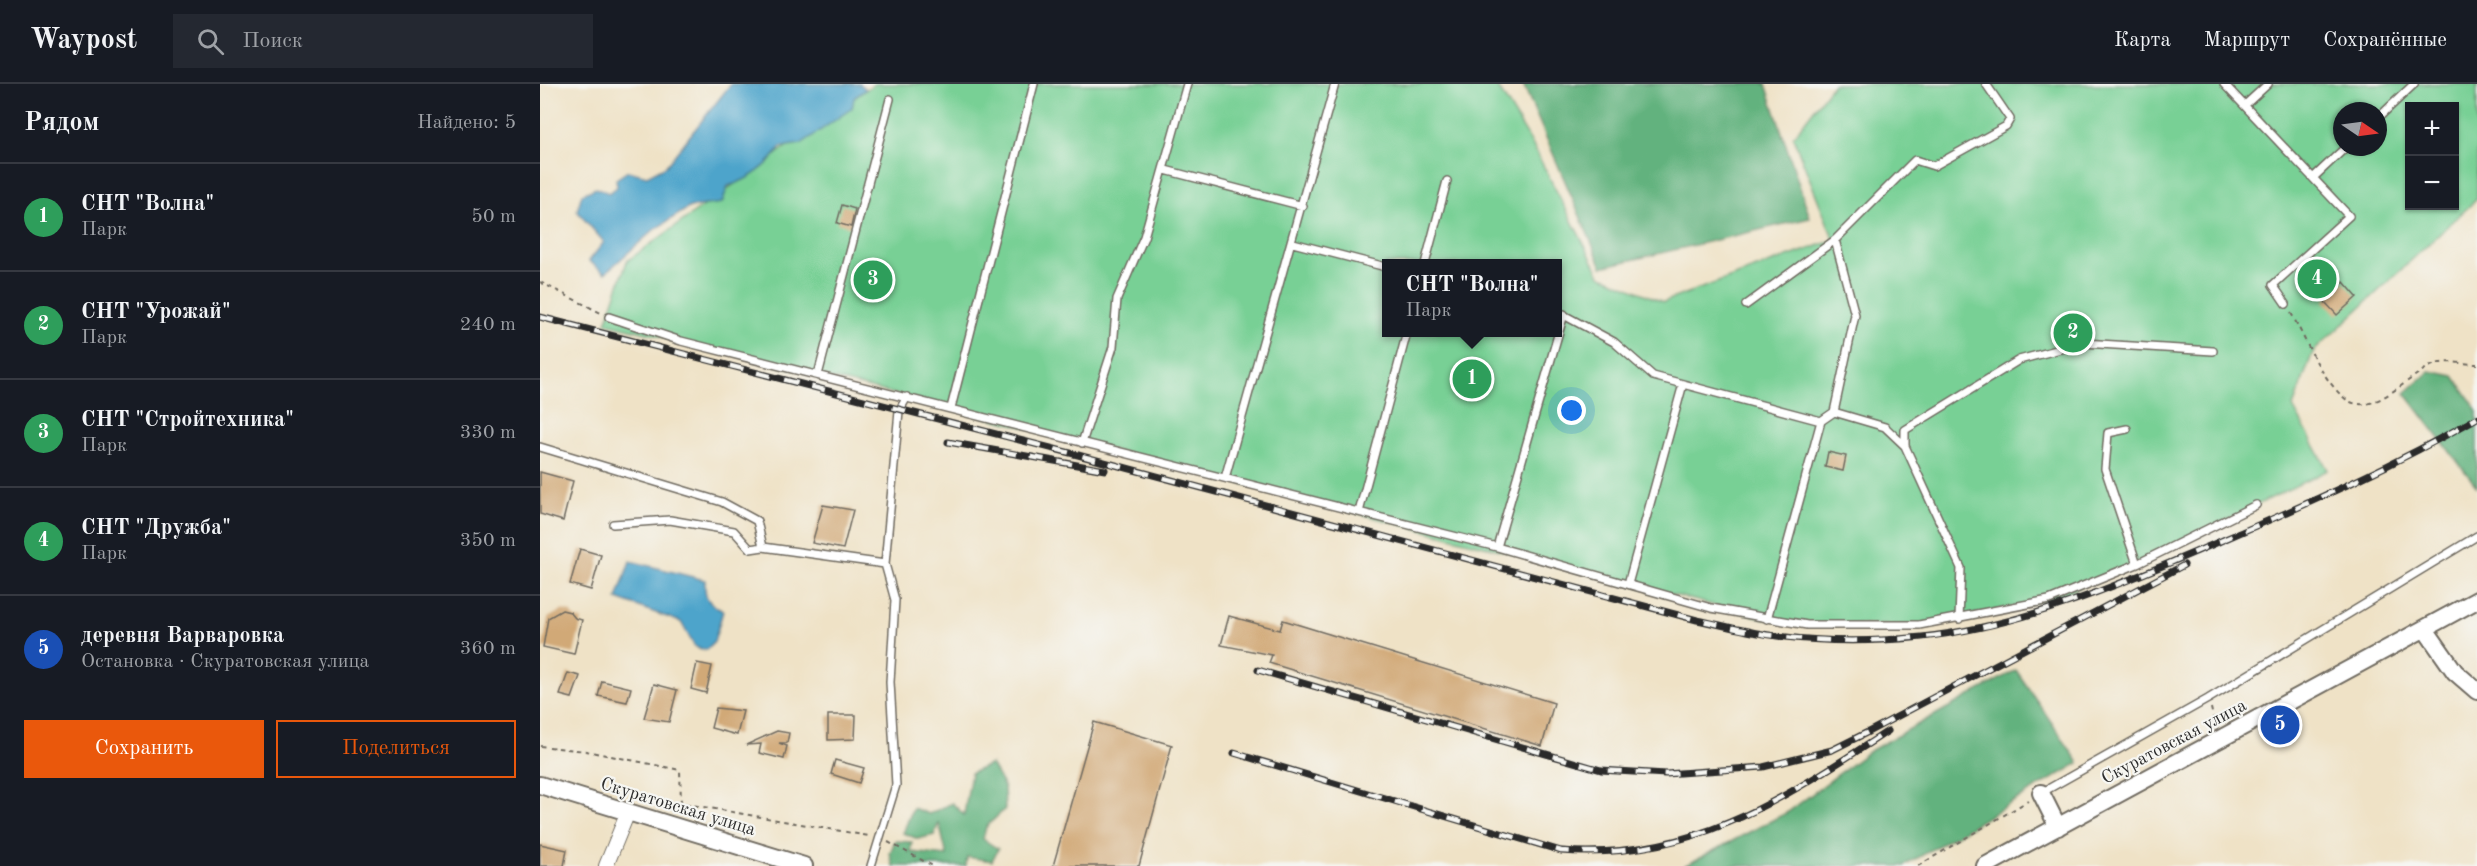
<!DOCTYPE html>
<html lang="ru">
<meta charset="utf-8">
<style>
body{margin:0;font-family:"Old Standard TT",serif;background:#242831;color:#f1f3f6}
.controls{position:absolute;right:18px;top:18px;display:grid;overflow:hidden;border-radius:0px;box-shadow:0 2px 4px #0004}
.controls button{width:54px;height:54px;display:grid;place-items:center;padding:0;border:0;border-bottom:2px solid #363941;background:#171b24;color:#f1f3f6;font:30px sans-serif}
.compass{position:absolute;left:1793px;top:18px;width:54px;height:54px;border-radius:50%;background:#171b24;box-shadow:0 2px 4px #0004;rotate:103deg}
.you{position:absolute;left:1032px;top:327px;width:21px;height:21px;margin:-15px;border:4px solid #fff;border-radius:50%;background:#1a73e8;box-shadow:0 0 0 9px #1a73e833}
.badge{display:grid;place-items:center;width:39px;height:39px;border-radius:50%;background:#ea580c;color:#fff;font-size:20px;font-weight:700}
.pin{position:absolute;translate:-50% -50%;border:3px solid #fff;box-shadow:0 2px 6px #0006}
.popup{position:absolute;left:842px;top:175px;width:180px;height:78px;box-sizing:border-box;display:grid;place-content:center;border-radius:0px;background:#171b24;filter:drop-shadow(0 2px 4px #0005);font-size:20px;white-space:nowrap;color:#9ea1a6}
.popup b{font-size:22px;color:#f1f3f6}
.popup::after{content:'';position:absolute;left:50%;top:100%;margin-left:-12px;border:12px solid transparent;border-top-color:#171b24}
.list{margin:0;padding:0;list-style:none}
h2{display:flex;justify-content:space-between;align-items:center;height:78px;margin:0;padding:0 24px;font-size:26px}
h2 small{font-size:20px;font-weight:400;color:#9ea1a6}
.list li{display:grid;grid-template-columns:39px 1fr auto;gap:18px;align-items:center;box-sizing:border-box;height:108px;padding:0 24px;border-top:2px solid #363941}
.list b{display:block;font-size:22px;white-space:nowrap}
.list p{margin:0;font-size:20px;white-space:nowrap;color:#9ea1a6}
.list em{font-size:20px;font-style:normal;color:#9ea1a6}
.actions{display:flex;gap:12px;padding:18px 24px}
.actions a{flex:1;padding:14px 0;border:2px solid #ea580c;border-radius:0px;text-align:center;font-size:21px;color:#ea580c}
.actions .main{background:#ea580c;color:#fff}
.icon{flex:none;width:33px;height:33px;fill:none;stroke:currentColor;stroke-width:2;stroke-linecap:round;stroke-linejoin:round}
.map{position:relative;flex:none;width:1937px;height:782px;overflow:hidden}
header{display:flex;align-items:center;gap:36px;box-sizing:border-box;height:84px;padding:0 30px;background:#171b24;border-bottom:2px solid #363941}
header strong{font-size:28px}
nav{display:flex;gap:33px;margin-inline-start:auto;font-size:21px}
.search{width:420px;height:54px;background:#242831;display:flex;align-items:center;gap:15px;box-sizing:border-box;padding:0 21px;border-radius:0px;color:#9ea1a6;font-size:22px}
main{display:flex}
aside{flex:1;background:#171b24}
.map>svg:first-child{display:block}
.green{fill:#78d095;stroke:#527e60;stroke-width:1.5;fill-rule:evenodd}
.forest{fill:#62b27e;stroke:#466e54;stroke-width:1.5}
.water{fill:#4ea4cb;stroke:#3c687b;stroke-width:1.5}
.building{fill:#d1a977}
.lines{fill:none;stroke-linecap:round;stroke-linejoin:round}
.service-casing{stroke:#706b61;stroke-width:10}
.minor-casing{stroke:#706b61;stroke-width:16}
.tertiary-casing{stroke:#706b61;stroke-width:20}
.path{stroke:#706b61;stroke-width:2;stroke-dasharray:4.5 4.5;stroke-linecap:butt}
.service{stroke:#fff;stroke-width:7}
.minor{stroke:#fff;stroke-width:14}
.tertiary{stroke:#fff;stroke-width:16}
.rail-casing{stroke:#2b2b2b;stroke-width:7}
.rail{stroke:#f6f6f2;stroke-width:4.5;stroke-dasharray:14;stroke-linecap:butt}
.labels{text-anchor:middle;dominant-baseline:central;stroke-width:4.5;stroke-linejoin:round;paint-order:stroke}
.street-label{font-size:18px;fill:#2b2b2b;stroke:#f6f6f2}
</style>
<header>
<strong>Waypost</strong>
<div class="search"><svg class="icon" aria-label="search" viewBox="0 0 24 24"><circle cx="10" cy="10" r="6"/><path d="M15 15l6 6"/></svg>Поиск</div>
<nav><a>Карта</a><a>Маршрут</a><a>Сохранённые</a></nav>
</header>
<main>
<aside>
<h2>Рядом<small>Найдено: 5</small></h2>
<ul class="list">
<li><span class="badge" style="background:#2e9e5b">1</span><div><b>СНТ &quot;Волна&quot;</b><p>Парк</p></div><em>50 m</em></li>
<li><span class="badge" style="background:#2e9e5b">2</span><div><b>СНТ &quot;Урожай&quot;</b><p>Парк</p></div><em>240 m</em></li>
<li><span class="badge" style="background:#2e9e5b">3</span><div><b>СНТ &quot;Стройтехника&quot;</b><p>Парк</p></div><em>330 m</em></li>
<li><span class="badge" style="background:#2e9e5b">4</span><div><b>СНТ &quot;Дружба&quot;</b><p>Парк</p></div><em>350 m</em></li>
<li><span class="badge" style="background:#1a4fb4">5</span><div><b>деревня Варваровка</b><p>Остановка · Скуратовская улица</p></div><em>360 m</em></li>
</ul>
<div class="actions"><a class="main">Сохранить</a><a>Поделиться</a></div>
</aside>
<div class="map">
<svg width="1937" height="782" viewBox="0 0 1937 782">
<rect width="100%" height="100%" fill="#f6f6f2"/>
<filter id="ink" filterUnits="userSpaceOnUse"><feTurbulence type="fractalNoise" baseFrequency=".0167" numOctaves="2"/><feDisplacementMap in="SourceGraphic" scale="12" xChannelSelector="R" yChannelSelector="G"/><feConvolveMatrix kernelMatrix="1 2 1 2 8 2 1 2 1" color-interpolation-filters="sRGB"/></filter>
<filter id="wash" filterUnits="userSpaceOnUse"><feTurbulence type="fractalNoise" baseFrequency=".008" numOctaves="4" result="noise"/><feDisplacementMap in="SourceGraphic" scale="24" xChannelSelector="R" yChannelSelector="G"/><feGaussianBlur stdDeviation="1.35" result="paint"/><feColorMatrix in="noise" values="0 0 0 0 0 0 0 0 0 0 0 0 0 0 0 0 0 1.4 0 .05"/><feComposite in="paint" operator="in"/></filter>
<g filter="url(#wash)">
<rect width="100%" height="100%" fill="#efe2c6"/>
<!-- green -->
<path class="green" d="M334,0H956L990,56L1060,191L1123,218L1294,156L1253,53L1293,0H1937V115L1773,268L1753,323L1788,386L1597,480L1509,516L1379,541H1267L1227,535L367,313L66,239L87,177ZM1870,22H1914V122H1870ZM1802,27H1838V63H1802ZM846,180H1018V248H846Z"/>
<!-- forest -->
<path class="forest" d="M983,0H1226L1270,134L1062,183Z
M1890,287L1914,292L1937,326V403L1865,309Z
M1476,586L1539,679L1364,782H1144L1248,728L1328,668Z
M451,680L464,703L465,725L446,743L443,755L458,765L452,777L427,773L426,782H353L350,769L355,757L372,758L371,768L407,772L399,739L394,751L378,755L363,749L373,724L389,730L412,719L424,731L431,689Z"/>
<!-- water -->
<path class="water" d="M191,0H320L326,5L314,14L312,24L261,60L241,63C229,82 209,96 188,102L182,119L150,123L115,145L65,189L49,177L64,158L37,127L42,110L56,104L69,109L77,103L76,95L88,87L107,92L126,82Z
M90,477L165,496C164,513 167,519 183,527L174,558L166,566L155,563L141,538L77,515Z"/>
<g id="blocks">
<!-- building -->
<path class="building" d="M302,121L315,125L311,143L297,139Z
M1804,198L1817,213L1797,231L1784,217Z
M1288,368L1306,372L1303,387L1285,383Z
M0,388L33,397L23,437L0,430Z
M283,421L313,426L303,465L272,459Z
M40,465L61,471L51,506L30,500Z
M22,526L30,528L35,534L42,536L34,570L3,563L8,534Z
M689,532L740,546L743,536L1014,619L1002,662L729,579L732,571L681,561Z
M157,579L172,582L166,609L151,605Z
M28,589L40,592L32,614L20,611Z
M62,597L91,604L87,618L58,612Z
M114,600L137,606L129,638L104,634Z
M176,624L203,627L197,651L171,644Z
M288,631H316L315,655L288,656Z
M554,638L632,661L599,782H513Z
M237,647L249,649L247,659H239L247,662L244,675L219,669L221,660L206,661Z
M295,676L324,684L319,699L291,690Z
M0,760L27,766L24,782H0Z"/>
</g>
</g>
<g filter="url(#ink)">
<use href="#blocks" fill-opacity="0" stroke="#706b61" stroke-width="1.5"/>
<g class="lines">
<defs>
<path id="service" d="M1684,0L1809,132L1733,201L1746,220
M1705,21L1728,0
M1838,34L1874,0
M625,86L763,122
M1774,93L1806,63
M1295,156L1315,231L1294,328L1345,343L1365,362L1421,484L1419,535
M753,159L846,183
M885,180L907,97
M1206,221L1295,156L1375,76L1394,82L1466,42L1470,35L1446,0
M1018,228L1074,258L1113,292L1281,337
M69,233L141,257L957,463L1171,524L1267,541H1379L1509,516L1597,480L1716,421
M278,291L350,15
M411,324L494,0
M1587,345L1568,349L1565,385L1597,480
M542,359L573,263L577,215L604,153L647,0
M1365,362V346L1479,276L1543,259L1673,267
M0,363L182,418L217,437L223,463
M685,394L795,0
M819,428L867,248
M73,440L130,436L194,447L210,465L223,463L345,480
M957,463L1024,230
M1088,500L1143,300
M1227,535L1281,337L1294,328
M1501,709L1668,615L1937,452
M331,782L356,701L350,598L355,516L345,480L359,327L367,313"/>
<path id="minor" d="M66,782L88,728"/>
<path id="tertiary" d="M1885,545L1915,588L1937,607
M0,701L264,782
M1501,709L1518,743
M1445,782L1937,516"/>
</defs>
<!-- service casing -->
<use href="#service" class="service-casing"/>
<!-- minor casing -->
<use href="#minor" class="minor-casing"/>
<!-- tertiary casing -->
<use href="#tertiary" class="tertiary-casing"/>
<!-- path -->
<path class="path" d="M0,198L61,229
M1751,229C1766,256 1779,290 1802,312C1832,341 1872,284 1900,279C1911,277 1925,280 1937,280
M1671,624L1675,642
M0,662L46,667L140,686L141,719L329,752
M348,758L393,782
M1378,782L1488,717"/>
<!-- service -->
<use href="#service" class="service"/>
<!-- minor -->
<use href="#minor" class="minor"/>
<!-- tertiary -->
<use href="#tertiary" class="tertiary"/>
<defs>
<path id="rail" d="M0,233L538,371L1157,536C1183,541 1210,549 1237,552C1284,558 1334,558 1382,553C1487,542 1588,497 1683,456C1770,419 1855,381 1937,334
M408,358L565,386
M718,586L1061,686L1126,690L1223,683L1292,666L1328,648L1644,481
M694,669L1021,767C1152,777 1243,715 1348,647"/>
</defs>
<!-- rail casing -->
<use href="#rail" class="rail-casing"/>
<!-- rail -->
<use href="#rail" class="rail"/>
</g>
</g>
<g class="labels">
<!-- street labels -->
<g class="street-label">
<text transform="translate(1634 658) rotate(-28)">Скуратовская улица</text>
<text transform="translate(138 723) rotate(17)">Скуратовская улица</text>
</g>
</g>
</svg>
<div class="controls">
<button>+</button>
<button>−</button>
</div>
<svg class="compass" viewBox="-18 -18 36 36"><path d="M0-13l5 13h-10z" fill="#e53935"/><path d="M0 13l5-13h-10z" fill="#9ea1a6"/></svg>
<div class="you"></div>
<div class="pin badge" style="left:932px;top:295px;background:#2e9e5b">1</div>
<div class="popup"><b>СНТ &quot;Волна&quot;</b>Парк</div>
<div class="pin badge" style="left:1533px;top:249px;background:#2e9e5b">2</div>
<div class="pin badge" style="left:333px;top:196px;background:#2e9e5b">3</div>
<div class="pin badge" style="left:1777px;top:195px;background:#2e9e5b">4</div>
<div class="pin badge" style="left:1740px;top:641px;background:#1a4fb4">5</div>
</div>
</main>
